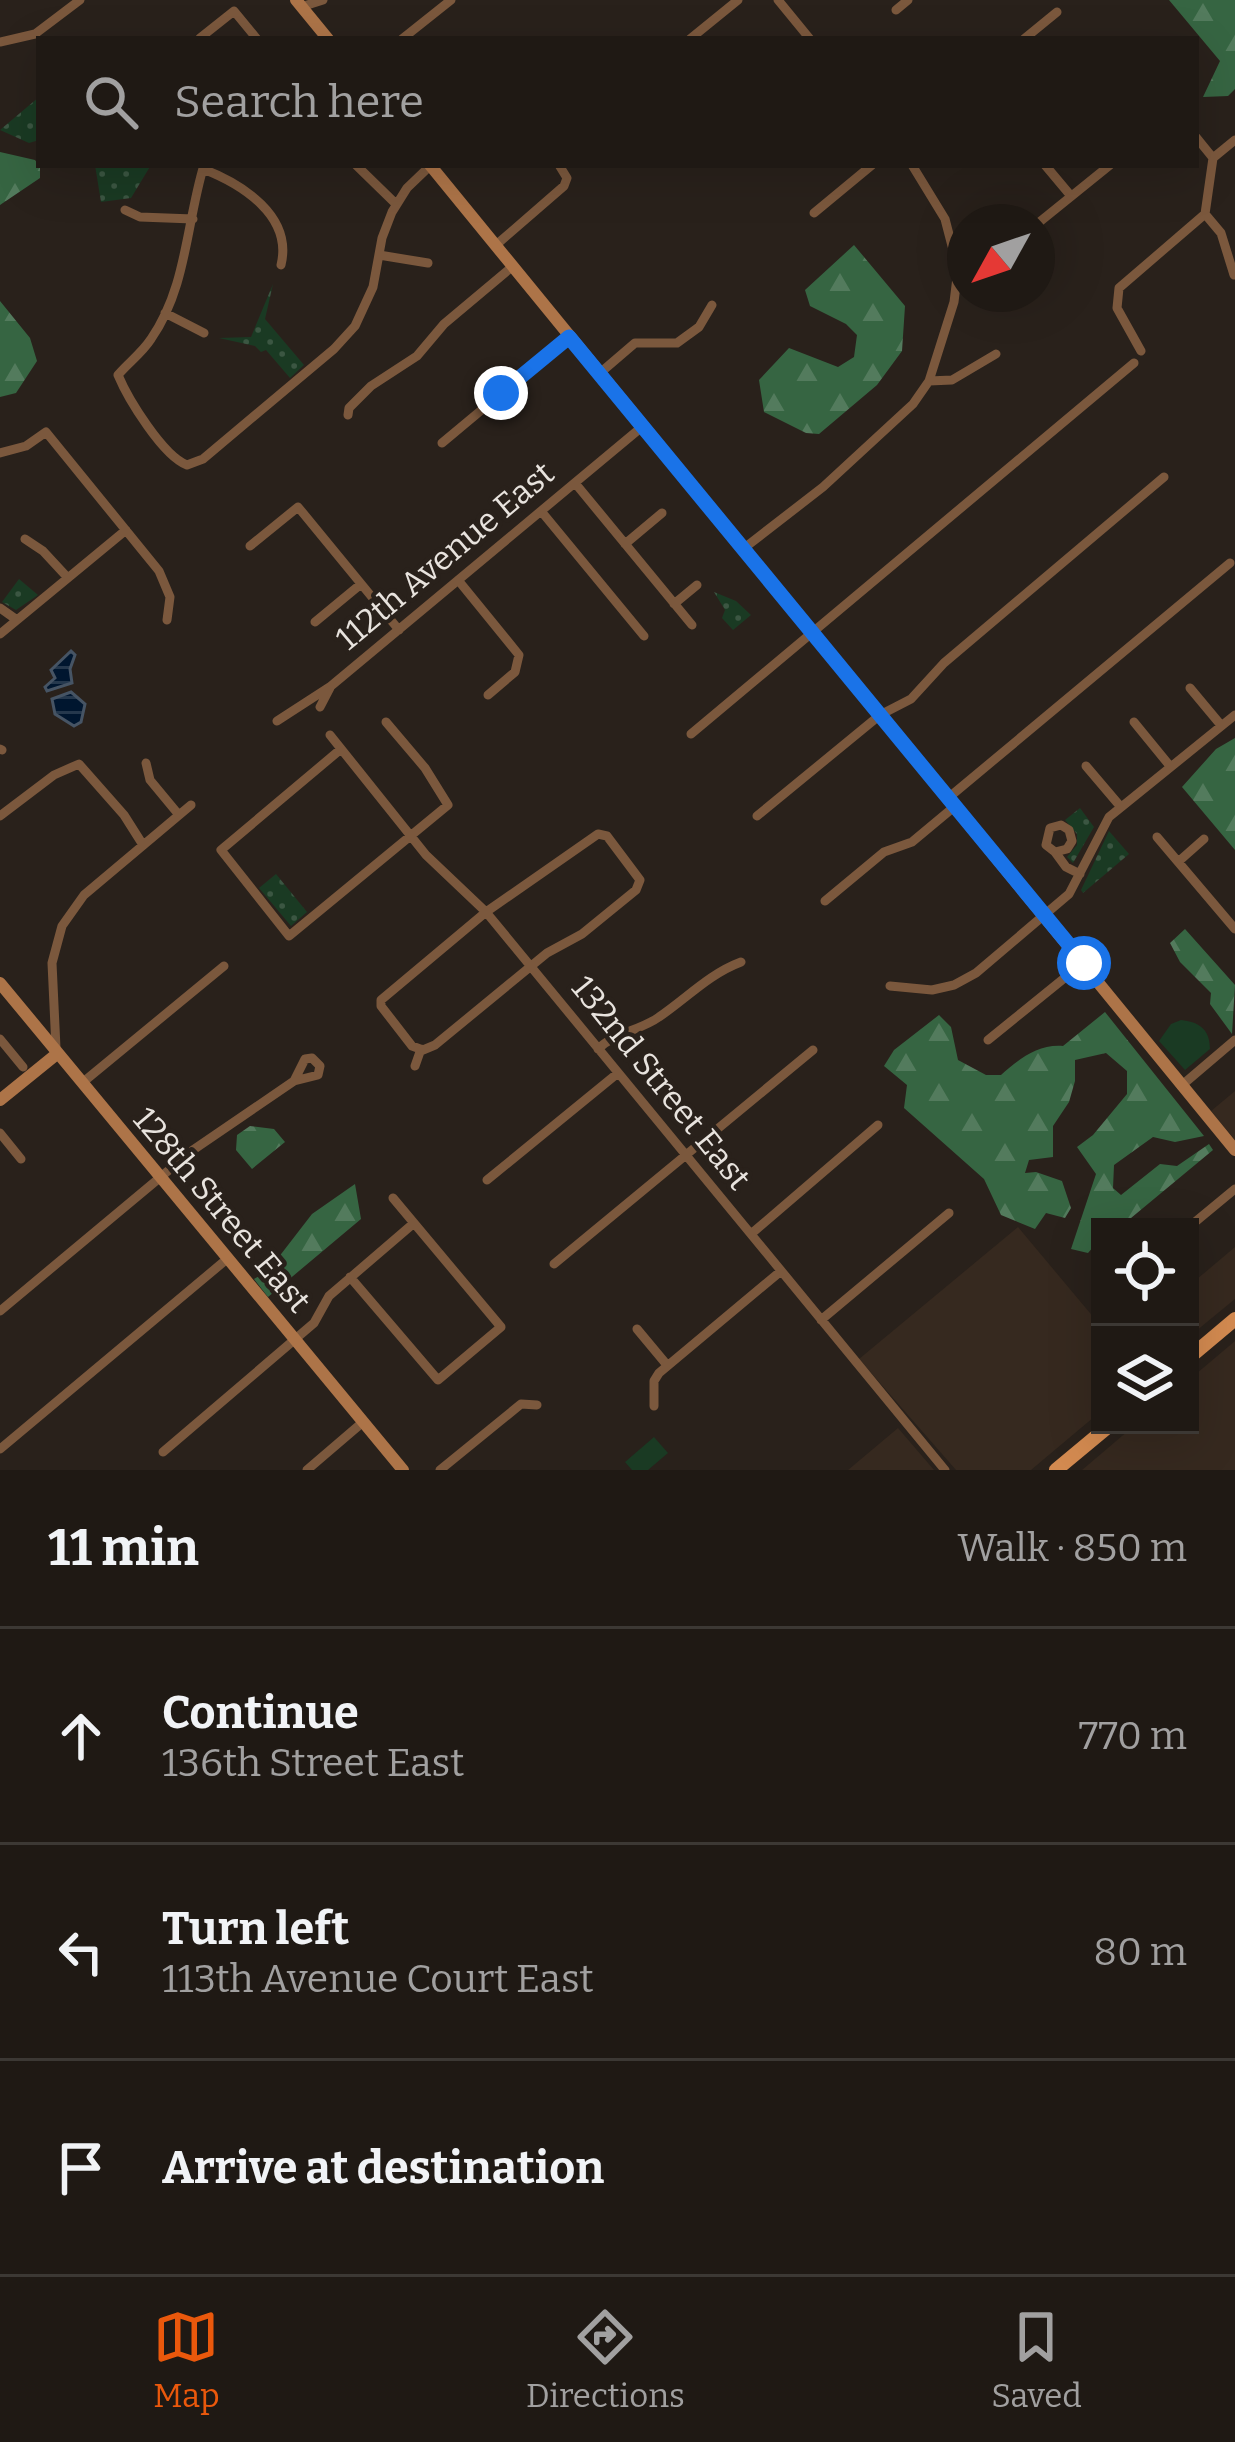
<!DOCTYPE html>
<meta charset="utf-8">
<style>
body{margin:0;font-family:Bitter,serif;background:#2c2622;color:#f1f3f6}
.controls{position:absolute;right:36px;bottom:36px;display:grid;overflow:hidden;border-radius:0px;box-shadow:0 12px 48px #0002}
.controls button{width:108px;height:108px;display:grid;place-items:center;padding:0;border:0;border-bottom:3px solid #3c3834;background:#1f1914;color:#f1f3f6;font:60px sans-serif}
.compass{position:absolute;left:947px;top:204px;width:108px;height:108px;border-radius:50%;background:#1f1914;box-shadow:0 12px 48px #0002;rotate:230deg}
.stop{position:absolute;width:36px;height:36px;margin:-27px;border:9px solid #1a73e8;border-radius:50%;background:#fff}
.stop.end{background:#1a73e8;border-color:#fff;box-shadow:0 3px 12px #0008}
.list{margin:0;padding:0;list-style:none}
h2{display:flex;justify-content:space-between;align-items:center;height:156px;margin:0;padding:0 48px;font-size:51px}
h2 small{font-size:39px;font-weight:400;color:#a1a0a0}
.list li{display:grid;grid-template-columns:78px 1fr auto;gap:36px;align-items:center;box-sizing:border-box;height:216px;padding:0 48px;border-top:3px solid #3c3834}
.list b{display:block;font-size:45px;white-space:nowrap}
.list p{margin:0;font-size:39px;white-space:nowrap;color:#a1a0a0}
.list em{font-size:39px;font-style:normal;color:#a1a0a0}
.icon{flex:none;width:66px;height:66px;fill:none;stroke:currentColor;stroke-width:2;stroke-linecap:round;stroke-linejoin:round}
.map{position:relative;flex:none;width:1235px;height:1470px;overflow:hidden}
.search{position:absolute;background:#1f1914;box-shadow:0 12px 48px #0002;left:36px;right:36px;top:36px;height:132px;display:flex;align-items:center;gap:30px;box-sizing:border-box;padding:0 42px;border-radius:0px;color:#a1a0a0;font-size:45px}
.sheet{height:804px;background:#1f1914}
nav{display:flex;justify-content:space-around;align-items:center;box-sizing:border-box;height:168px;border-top:3px solid #3c3834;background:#1f1914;font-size:33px;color:#a1a0a0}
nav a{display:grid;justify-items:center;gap:6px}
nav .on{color:#ea580c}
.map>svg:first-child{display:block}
.built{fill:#36291f}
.forest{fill:url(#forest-firs)}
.park{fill:url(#park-dots)}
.pitch{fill:#1a3a23}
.water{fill:url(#water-rules);stroke:#465464;stroke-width:3}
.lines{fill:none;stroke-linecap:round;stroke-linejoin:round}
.street{stroke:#7b583d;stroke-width:9}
.secondary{stroke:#ad7448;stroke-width:12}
.primary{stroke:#d38a50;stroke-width:14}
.route{stroke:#1a73e8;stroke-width:15}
.labels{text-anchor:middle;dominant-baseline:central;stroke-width:9;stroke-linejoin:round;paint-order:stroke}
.street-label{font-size:33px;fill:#e8e3de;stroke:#29211b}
</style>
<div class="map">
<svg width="1235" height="1470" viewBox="0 0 1235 1470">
<defs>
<pattern id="forest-firs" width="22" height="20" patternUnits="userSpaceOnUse" patternTransform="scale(3)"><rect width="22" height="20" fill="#366542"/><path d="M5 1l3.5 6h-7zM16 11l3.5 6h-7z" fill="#537b5d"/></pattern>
<pattern id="park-dots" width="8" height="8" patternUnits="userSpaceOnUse" patternTransform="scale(3)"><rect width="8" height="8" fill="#1a3a23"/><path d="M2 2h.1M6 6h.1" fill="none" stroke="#3b5642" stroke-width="1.8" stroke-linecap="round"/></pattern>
<pattern id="water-rules" width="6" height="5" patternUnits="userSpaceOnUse" patternTransform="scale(3)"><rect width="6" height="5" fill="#00162f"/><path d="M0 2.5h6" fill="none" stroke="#25384d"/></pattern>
</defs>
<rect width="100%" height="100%" fill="#29211b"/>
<!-- built -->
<path class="built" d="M1235,1091V1140L1211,1111Z
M1018,1227L1100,1325V1412L1031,1470H956L859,1359Z
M1235,1247V1299L1190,1336V1285Z
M1235,1341V1470H1082L1135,1425H1190V1379Z
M898,1428L934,1470H848Z"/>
<!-- forest -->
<path class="forest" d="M1169,0H1235V89L1228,96L1203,97L1220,61Z
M0,152L35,160L40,167V178L0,205Z
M854,245L905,306L902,351L877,385L819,434L806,433L764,412L759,380L789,348L838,367L854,357L857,335L846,324L810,306L805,290Z
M0,301L30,338L37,361L16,393L0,397Z
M1235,738V850L1182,787L1216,749Z
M1185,929L1235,985L1232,1034L1210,1004L1211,993L1180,962L1170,943Z
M1105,1012L1204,1136L1175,1142L1153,1137L1114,1165L1113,1188L1121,1195L1160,1164L1177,1166L1209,1144L1213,1150L1131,1218L1100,1227V1239L1088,1253L1071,1249L1096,1174L1077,1147L1093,1135L1127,1094V1071L1106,1053L1075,1060V1081L1069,1102L1053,1126V1157L1029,1160L1025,1173L1036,1172L1062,1181L1071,1208L1065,1218L1046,1213L1035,1229L1001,1215L984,1179L904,1108L907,1085L884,1066L894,1050L939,1015L951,1027L958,1060L986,1075H1001C1019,1059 1038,1044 1063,1046Z
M250,1126L274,1129L285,1142L252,1169L236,1150L237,1135Z
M355,1184L361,1219L268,1297L254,1279L268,1271L312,1214Z"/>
<!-- park -->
<path class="park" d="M39,97V140L29,143L0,130Z
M95,165H151L131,198L101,202Z
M273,284L265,319L304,365L290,378L266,350L261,352L255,346L219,338L251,337Z
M19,579L38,595L16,610L2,602Z
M714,592L736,601L751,615L733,630L722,618L725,610Z
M1080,808L1094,827L1073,863L1067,857L1077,845V834L1065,820Z
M1109,831L1129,854L1083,893L1081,890Z
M276,874L307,912L291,926L259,888Z"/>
<!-- pitch -->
<path class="pitch" d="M1181,1020C1199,1022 1210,1029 1210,1049L1185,1070L1159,1041L1171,1024Z
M654,1437L668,1453L648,1470H632L625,1462Z"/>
<!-- water -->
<path class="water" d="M71,651L75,655L70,669L72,683L47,691L45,687L55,678L51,670Z
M71,692L85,704L81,722L74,726L55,714L52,699Z"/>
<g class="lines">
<!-- street -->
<path class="street" d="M778,0L810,39
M301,7L323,0
M896,10L908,0
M200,38L234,11L257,39
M402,39L451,0
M690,39L738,0
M1024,39L1057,12
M0,42L35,34L80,0
M1196,137L1213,158L1205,214L1221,233L1234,275
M1213,158L1235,140
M204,165C186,224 187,287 151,339C142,353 128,363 118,375C128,399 163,456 187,465L203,459L334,349L355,326L373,287L382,238L392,212L407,188L431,165
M356,165L396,204
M1045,165L1071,196
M203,169C242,184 293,216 281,265
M125,210L140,217L193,219
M814,213L872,165
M1037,224L1110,165
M496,245L564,186L567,178L559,165
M379,255L428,263
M165,313L204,333
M1141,351L1117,308L1119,288L1205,214
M600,373L635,343H677L699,327L712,305
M929,381L952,380L996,354
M348,415L349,408L371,386L417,356L444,324L513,266
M442,443L569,337
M0,453L26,446L46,432L159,571L170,597L167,620
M575,483L692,625
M541,511L644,636
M25,539L43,551L68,578
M625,544L662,513
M250,546L298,507L399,630
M743,549L823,487L913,404L929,381L954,302L958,269L945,219L912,165
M458,580L519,655L515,672L488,695
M674,604L697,585
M0,608L17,620
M315,622L361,584
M0,634L126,530
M1190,688L1220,724
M320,707L331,686
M277,721L331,686L643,426
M1134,722L1170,766
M691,734L1134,363
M330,735L426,855L486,912L945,1470
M0,749L2,750
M341,749L221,850L289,936L448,805L425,768L386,722
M146,763L150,780L179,815
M1086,766L1120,806
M947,799L1230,563
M0,816L54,775L79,764L124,815L143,845
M757,816L880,715L911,699L944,663L1164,477
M598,834L607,836L640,880L636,890L582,934L547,953L435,1045L423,1050L412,1046L381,1006V1000L486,912Z
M1157,837L1235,929
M1055,852L1046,845L1050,828L1061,825L1069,830L1072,841L1067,849L1055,852L1066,867L1080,874
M1178,862L1204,839
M825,901L884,852L912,842L954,807
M890,986L932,990L954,985L976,973L1069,894L1109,817L1235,715
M0,1039L23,1067
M988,1040L1083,963
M56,1048L52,963L62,926L84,895L191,805
M598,1049C615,1032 640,1031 659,1017C687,998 709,974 741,962
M415,1066L421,1049
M82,1083L224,966
M1181,1086L1235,1040
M0,1133L21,1159
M487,1180L618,1073
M1189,1227L1235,1189
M751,1234L878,1125
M554,1264L813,1050
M350,1277L438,1380L501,1327L393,1198
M0,1311L193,1150L294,1081L305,1059L312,1058L320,1066L318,1075L294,1081
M821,1320L949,1213
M637,1329L667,1365
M654,1406V1381L659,1373L781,1271
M0,1449L227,1259
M163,1452L314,1323L329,1296L414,1223
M307,1470L363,1422
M440,1470L521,1404L537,1405"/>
<!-- secondary -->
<path class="secondary" d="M296,0L328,39
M430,165L1235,1150
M0,983L403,1470
M0,1100L58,1053"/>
<!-- primary -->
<path class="primary" d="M1190,1357L1235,1319
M1056,1470L1110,1425"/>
</g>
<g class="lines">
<!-- route -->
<path class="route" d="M501,393L569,337L1084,963"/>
</g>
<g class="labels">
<!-- street labels -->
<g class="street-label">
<text transform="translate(445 556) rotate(-40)">112th Avenue East</text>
<text transform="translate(661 1083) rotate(51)">132nd Street East</text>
<text transform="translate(222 1210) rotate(50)">128th Street East</text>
</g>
</g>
</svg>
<div class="controls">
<button><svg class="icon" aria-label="locate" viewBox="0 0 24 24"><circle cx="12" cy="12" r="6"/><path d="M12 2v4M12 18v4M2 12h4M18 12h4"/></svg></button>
<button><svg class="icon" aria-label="layers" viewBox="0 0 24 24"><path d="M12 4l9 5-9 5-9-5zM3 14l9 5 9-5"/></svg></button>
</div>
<svg class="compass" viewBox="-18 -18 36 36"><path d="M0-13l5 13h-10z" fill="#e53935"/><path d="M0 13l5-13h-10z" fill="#a1a0a0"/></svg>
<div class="stop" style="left:1084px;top:963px"></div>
<div class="stop end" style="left:501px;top:393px"></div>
<div class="search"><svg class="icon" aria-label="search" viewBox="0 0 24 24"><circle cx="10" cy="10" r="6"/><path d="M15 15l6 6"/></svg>Search here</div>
</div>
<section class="sheet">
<h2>11 min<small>Walk · 850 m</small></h2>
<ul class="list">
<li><svg class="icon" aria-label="ahead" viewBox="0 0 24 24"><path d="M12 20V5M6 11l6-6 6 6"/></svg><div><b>Continue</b><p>136th Street East</p></div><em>770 m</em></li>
<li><svg class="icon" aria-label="left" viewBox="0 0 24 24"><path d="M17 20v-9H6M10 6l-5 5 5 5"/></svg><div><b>Turn left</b><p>113th Avenue Court East</p></div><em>80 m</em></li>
<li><svg class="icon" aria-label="arrive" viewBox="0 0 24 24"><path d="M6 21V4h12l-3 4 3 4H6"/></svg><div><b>Arrive at destination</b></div></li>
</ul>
</section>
<nav>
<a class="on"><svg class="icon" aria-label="map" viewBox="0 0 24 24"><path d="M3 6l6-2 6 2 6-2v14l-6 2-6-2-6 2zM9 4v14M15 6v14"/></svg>Map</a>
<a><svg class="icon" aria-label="directions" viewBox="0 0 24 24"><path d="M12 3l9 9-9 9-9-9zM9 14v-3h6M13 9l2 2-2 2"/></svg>Directions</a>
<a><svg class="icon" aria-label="saved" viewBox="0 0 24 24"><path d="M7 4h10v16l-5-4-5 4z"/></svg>Saved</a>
</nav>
